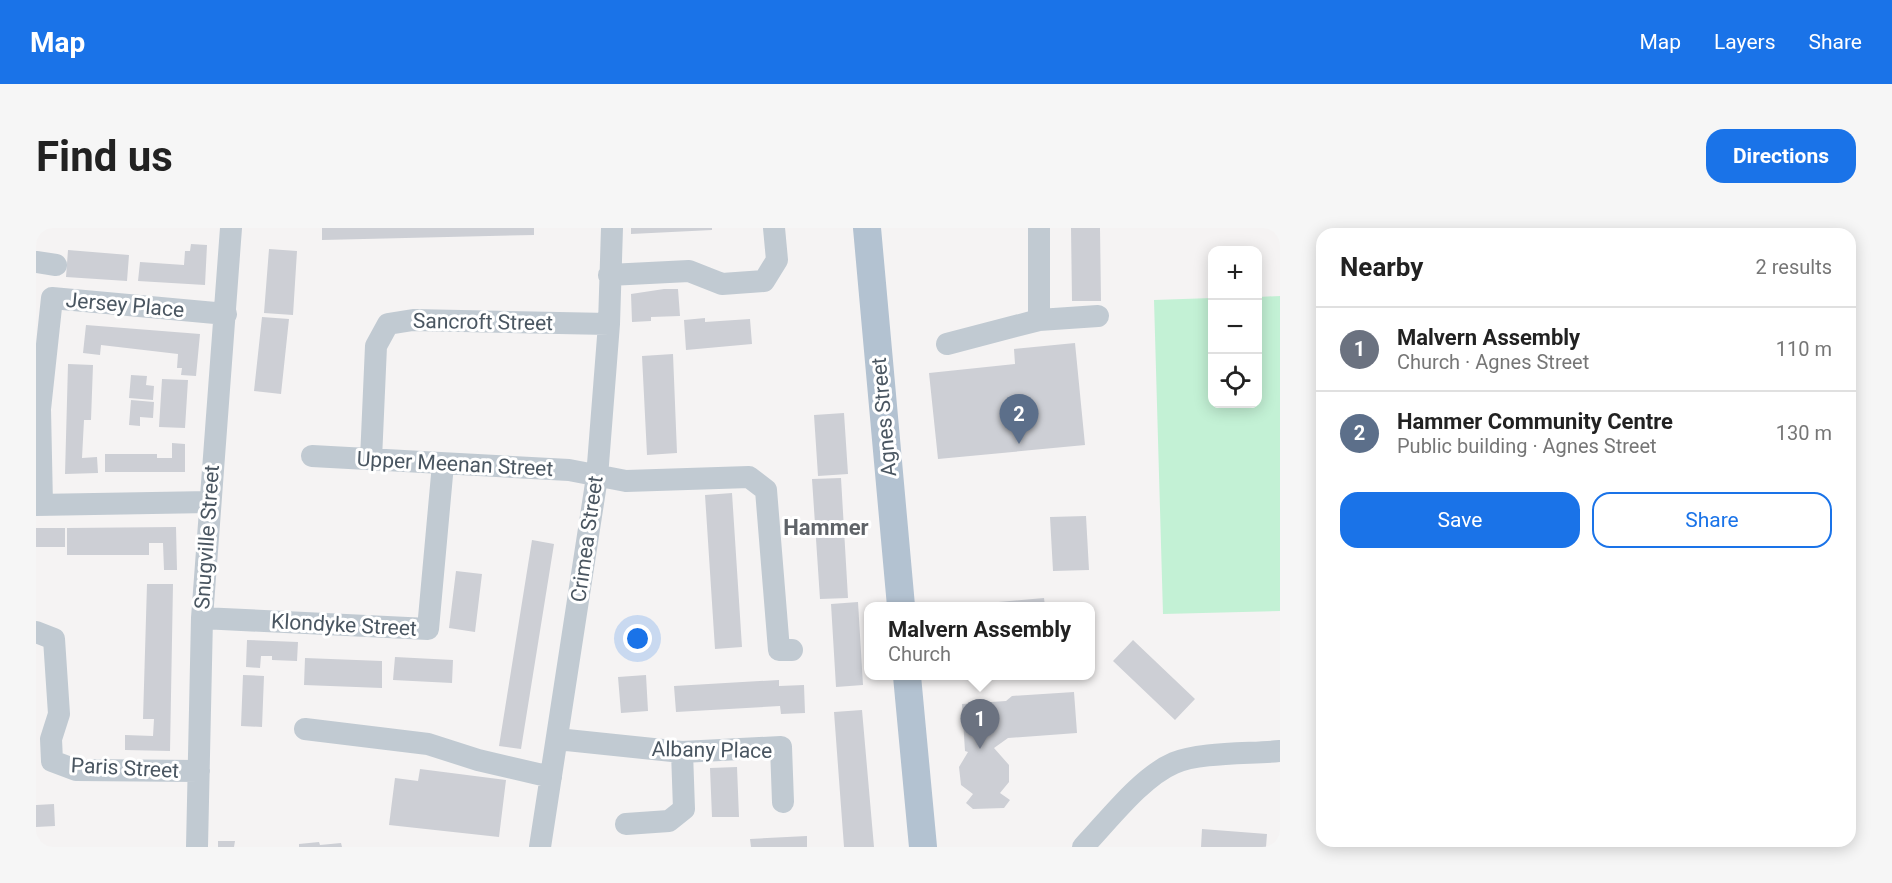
<!DOCTYPE html>
<meta charset="utf-8">
<style>
body{margin:0;font-family:Roboto,sans-serif;background:#f6f6f6;color:#222}
.controls{position:absolute;right:18px;top:18px;display:grid;overflow:hidden;border-radius:12px;box-shadow:0 3px 15px #0003}
.controls button{width:54px;height:54px;display:grid;place-items:center;padding:0;border:0;border-bottom:2px solid #e0e0e0;background:#fff;color:#222;font:30px sans-serif}
.you{position:absolute;left:602px;top:411px;width:21px;height:21px;margin:-15px;border:4px solid #fff;border-radius:50%;background:#1a73e8;box-shadow:0 0 0 9px #1a73e833}
.badge{display:grid;place-items:center;width:39px;height:39px;border-radius:50%;background:#1a73e8;color:#fff;font-size:20px;font-weight:700}
.pin{position:absolute;translate:-50% -50px;filter:drop-shadow(0 2px 3px #0008)}
.pin::after{content:'';position:absolute;top:32px;width:21px;height:18px;background:inherit;clip-path:polygon(0 0,100% 0,50% 100%)}
.popup{position:absolute;left:828px;top:374px;width:231px;height:78px;box-sizing:border-box;display:grid;place-content:center;border-radius:12px;background:#fff;filter:drop-shadow(0 2px 4px #0005);font-size:20px;white-space:nowrap;color:#767676}
.popup b{font-size:22px;color:#222}
.popup::after{content:'';position:absolute;left:50%;top:100%;margin-left:-12px;border:12px solid transparent;border-top-color:#fff}
.list{margin:0;padding:0;list-style:none}
h2{display:flex;justify-content:space-between;align-items:center;height:78px;margin:0;padding:0 24px;font-size:26px}
h2 small{font-size:20px;font-weight:400;color:#767676}
.list li{display:grid;grid-template-columns:39px 1fr auto;gap:18px;align-items:center;box-sizing:border-box;height:84px;padding:0 24px;border-top:2px solid #e0e0e0}
.list b{display:block;font-size:22px;white-space:nowrap}
.list p{margin:0;font-size:20px;white-space:nowrap;color:#767676}
.list em{font-size:20px;font-style:normal;color:#767676}
.actions{display:flex;gap:12px;padding:18px 24px}
.actions a{flex:1;padding:14px 0;border:2px solid #1a73e8;border-radius:18px;text-align:center;font-size:21px;color:#1a73e8}
.actions .main{background:#1a73e8;color:#fff}
.icon{flex:none;width:33px;height:33px;fill:none;stroke:currentColor;stroke-width:2;stroke-linecap:round;stroke-linejoin:round}
.map{position:relative;flex:none;width:1244px;height:619px;overflow:hidden;border-radius:18px}
header{display:flex;align-items:center;gap:36px;box-sizing:border-box;height:84px;padding:0 30px;background:#1a73e8;color:#fff}
header strong{font-size:28px}
nav{display:flex;gap:33px;margin-inline-start:auto;font-size:21px}
.intro{display:flex;align-items:center;justify-content:space-between;box-sizing:border-box;height:144px;padding:0 36px}
h1{margin:0;font-size:42px}
.button{padding:15px 27px;border-radius:18px;background:#1a73e8;color:#fff;font-size:21px;font-weight:700}
main{display:flex;gap:36px;padding:0 36px}
aside{flex:1;background:#fff;border-radius:18px;box-shadow:0 3px 15px #0003}
.map>svg:first-child{display:block}
.green{fill:#c3f1d5}
.building{fill:#cdcfd5}
.lines{fill:none;stroke-linecap:round;stroke-linejoin:round}
.minor{stroke:#c1cad2;stroke-width:22}
.major{stroke:#b3c2d1;stroke-width:28}
.labels{text-anchor:middle;dominant-baseline:central;stroke-width:6;stroke-linejoin:round;paint-order:stroke}
.street-label{font-size:21px;fill:#4a5661;stroke:#fff}
.neighbourhood-label{font-size:22px;font-weight:bold;fill:#5f6368;stroke:#fff}
</style>
<header>
<strong>Map</strong>
<nav><a>Map</a><a>Layers</a><a>Share</a></nav>
</header>
<div class="intro"><h1>Find us</h1><a class="button">Directions</a></div>
<main>
<div class="map">
<svg width="1244" height="619" viewBox="0 0 1244 619">
<rect width="100%" height="100%" fill="#f5f3f3"/>
<!-- green -->
<path class="green" d="M1244,68V383L1127,386L1118,72L1176,70V176H1222V69Z"/>
<!-- building -->
<path class="building" d="M286,0H498V7L286,12Z
M595,0H676V2L595,6Z
M1035,0H1064L1065,73H1036Z
M155,16L171,17L169,57L102,53L104,34L148,37L149,23H154Z
M233,21L261,23L257,87L228,85Z
M32,22L93,27L91,53L30,49Z
M628,61H642L644,88L615,89V93L596,94L595,66Z
M226,89L253,91L245,166L218,163Z
M669,90V94L714,91L716,116L650,122L648,92Z
M50,97L164,106L160,148L145,147L146,140H141L142,126L65,117L64,127L47,125Z
M1039,115L1049,217L902,231L893,145L979,136L978,121Z
M637,126L641,225L611,227L606,128Z
M32,136L57,137L55,192H48L46,230L61,229L62,245L29,246Z
M95,147L111,148L110,157L118,158L117,172L93,170Z
M126,151L152,152L149,200L123,199Z
M95,172L118,174L117,190L104,189V198L93,197Z
M808,185L812,246L782,248L778,187Z
M136,215L149,216V244H69V226H121V230H136Z
M805,250L812,370L784,371L776,251Z
M696,265L706,419L679,421L669,267Z
M1050,288L1053,342L1017,343L1014,289Z
M140,299L141,342H128L127,315H113V327H31V300Z
M0,300H29V319H0Z
M496,312L518,316L485,521L463,518Z
M420,343L446,346L439,404L413,400Z
M111,356H137L134,523L89,522V507L117,508L118,491H107Z
M1008,370L1009,378H930V377Z
M822,374L827,457L800,459L795,376Z
M211,412L262,414L261,433L236,432V428H225L224,440L210,439Z
M1097,412L1159,471L1139,492L1077,433Z
M359,429L417,432L416,455L357,452Z
M269,430L346,433V460L268,457Z
M207,447L228,448L226,499L205,498Z
M610,447L612,483L585,485L582,449Z
M743,452V458L768,457L769,485L745,486L744,478L640,484L638,458Z
M1038,464L1041,505L972,510L958,520L973,537V554L964,565L974,572L968,580L937,581L930,575L937,566L925,557L923,539L932,524L929,523L926,476L970,473L976,468Z
M826,482L838,619H808L798,484Z
M701,539L703,589H676L674,540Z
M384,541L470,552L463,609L353,597L359,550L382,553Z
M18,576L19,598L0,599V577Z
M1166,601L1231,606L1230,619H1165Z
M771,608V619H715L714,611Z
M182,613H199L198,619H182Z
M283,614L284,617L305,615L306,619H263V616Z"/>
<g class="lines">
<!-- minor -->
<path class="minor" d="M0,34L20,37
M573,47L653,43L686,56L728,53L741,32L738,0
M1003,92V0
M911,116L1003,92L1062,88
M276,228L533,242L590,253L713,249L730,262L743,422H756
M335,231L340,118L352,96L377,92L573,96
M0,277L174,274
M6,277L4,181L16,70L190,86
M166,390L392,401L407,236
M0,404L18,411L23,486L15,511L16,533L40,542L163,543
M269,501L392,516L442,532L515,549
M521,511L646,524L745,519L747,574
M590,596L633,593L648,581L646,524
M161,619L166,390L195,0
M504,619L561,249L573,96L576,0
M1047,619C1072,593 1105,549 1138,535C1163,524 1215,526 1244,523"/>
<!-- major -->
<path class="major" d="M831,0L865,378
M871,448L887,619"/>
</g>
<g class="labels">
<!-- street labels -->
<g class="street-label">
<text transform="translate(89 77) rotate(5)">Jersey Place</text>
<text transform="translate(447 94) rotate(1)">Sancroft Street</text>
<text transform="translate(848 189) rotate(-95)">Agnes Street</text>
<text transform="translate(419 236) rotate(3)">Upper Meenan Street</text>
<text transform="translate(171 309) rotate(-86)">Snugville Street</text>
<text transform="translate(551 311) rotate(-82)">Crimea Street</text>
<text transform="translate(308 397) rotate(3)">Klondyke Street</text>
<text transform="translate(676 522) rotate(1)">Albany Place</text>
<text transform="translate(89 540) rotate(3)">Paris Street</text>
</g>
<!-- neighbourhood labels -->
<g class="neighbourhood-label">
<text x="790" y="299">Hammer</text>
</g>
</g>
</svg>
<div class="controls">
<button>+</button>
<button>−</button>
<button><svg class="icon" aria-label="locate" viewBox="0 0 24 24"><circle cx="12" cy="12" r="6"/><path d="M12 2v4M12 18v4M2 12h4M18 12h4"/></svg></button>
</div>
<div class="you"></div>
<div class="pin badge" style="left:944px;top:521px;background:#6b7280">1</div>
<div class="popup"><b>Malvern Assembly</b>Church</div>
<div class="pin badge" style="left:983px;top:216px;background:#5c6f8a">2</div>
</div>
<aside>
<h2>Nearby<small>2 results</small></h2>
<ul class="list">
<li><span class="badge" style="background:#6b7280">1</span><div><b>Malvern Assembly</b><p>Church · Agnes Street</p></div><em>110 m</em></li>
<li><span class="badge" style="background:#5c6f8a">2</span><div><b>Hammer Community Centre</b><p>Public building · Agnes Street</p></div><em>130 m</em></li>
</ul>
<div class="actions"><a class="main">Save</a><a>Share</a></div>
</aside>
</main>
